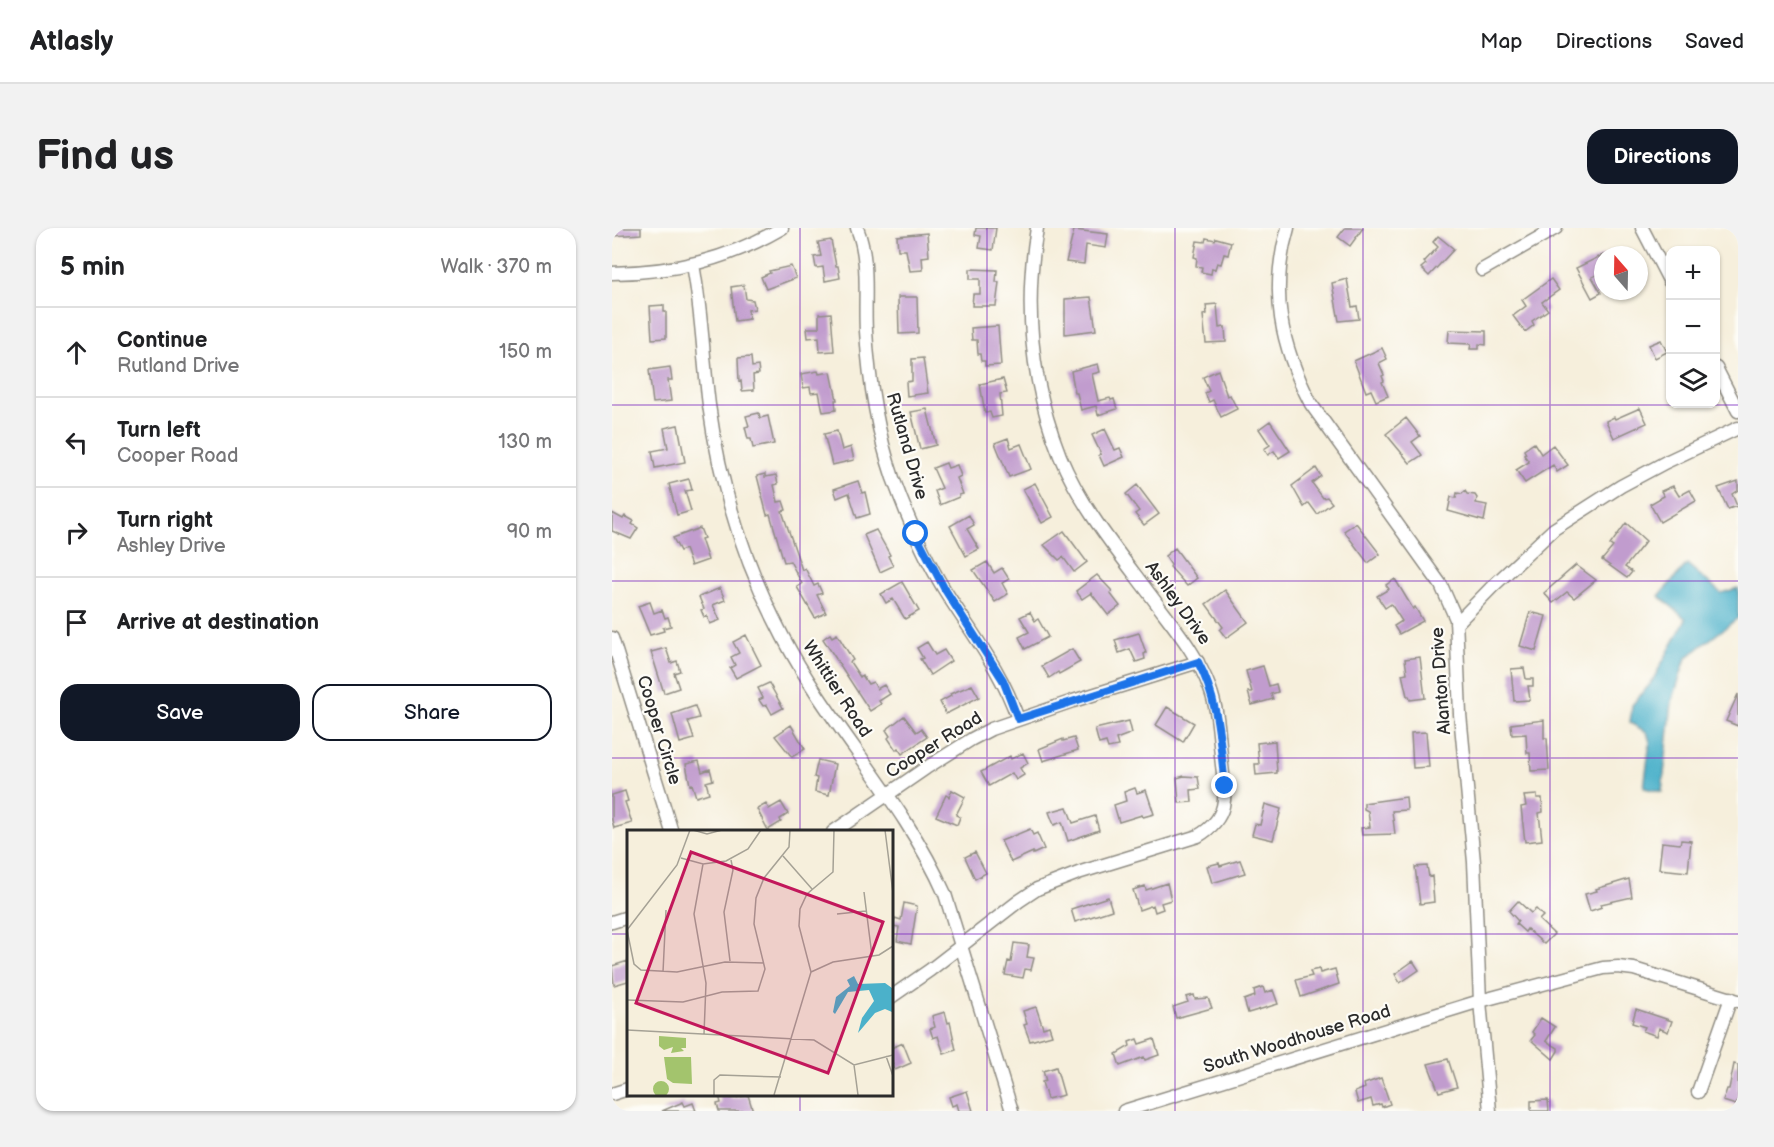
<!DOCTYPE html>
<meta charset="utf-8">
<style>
body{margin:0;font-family:"Balsamiq Sans",sans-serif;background:#f2f2f2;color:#202124}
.controls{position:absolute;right:18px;top:18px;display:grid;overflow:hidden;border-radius:12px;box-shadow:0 2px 4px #0004}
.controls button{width:54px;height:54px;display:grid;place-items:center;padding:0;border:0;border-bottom:2px solid #e0e0e0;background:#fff;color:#202124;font:30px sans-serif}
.compass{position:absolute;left:982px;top:18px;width:54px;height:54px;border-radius:50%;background:#fff;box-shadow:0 2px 4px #0004;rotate:340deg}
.stop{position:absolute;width:18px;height:18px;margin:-14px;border:4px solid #1a73e8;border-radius:50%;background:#fff}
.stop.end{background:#1a73e8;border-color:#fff;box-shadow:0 2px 6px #0008}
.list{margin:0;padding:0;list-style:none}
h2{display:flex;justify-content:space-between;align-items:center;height:78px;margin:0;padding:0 24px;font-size:26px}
h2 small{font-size:20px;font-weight:400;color:#757577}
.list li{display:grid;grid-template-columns:39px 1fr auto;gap:18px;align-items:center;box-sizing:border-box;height:90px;padding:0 24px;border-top:2px solid #e0e0e0}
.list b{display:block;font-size:22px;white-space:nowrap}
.list p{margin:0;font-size:20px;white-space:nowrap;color:#757577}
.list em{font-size:20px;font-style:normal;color:#757577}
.actions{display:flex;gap:12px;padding:18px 24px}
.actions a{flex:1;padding:14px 0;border:2px solid #111827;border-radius:18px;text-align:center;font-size:21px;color:#111827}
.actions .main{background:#111827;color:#fff}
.icon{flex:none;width:33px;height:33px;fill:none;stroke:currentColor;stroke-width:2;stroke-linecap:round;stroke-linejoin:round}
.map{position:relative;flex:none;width:1126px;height:883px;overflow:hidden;border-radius:18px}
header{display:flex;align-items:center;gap:36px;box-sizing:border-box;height:84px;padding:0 30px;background:#fff;border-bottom:2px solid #e0e0e0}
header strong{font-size:28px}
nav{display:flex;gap:33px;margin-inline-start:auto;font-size:21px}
.intro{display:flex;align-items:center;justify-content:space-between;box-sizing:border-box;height:144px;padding:0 36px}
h1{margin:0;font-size:42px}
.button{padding:15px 27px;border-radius:18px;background:#111827;color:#fff;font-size:21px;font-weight:700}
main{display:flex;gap:36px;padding:0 36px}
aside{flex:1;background:#fff;border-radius:18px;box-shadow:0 2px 4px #0004}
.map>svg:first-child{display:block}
.water{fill:#4bb1ca;stroke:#3b6e7a;stroke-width:1.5}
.building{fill:#c19cce}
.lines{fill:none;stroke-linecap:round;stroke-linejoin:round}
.minor-casing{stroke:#908d84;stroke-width:15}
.minor{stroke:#fff;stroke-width:12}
.route{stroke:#1a73e8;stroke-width:8}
.grid{fill:none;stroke:#7b2cbf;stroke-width:1.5;stroke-opacity:0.55}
.labels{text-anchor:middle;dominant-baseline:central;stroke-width:4.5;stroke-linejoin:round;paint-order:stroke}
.street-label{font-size:18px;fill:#2b2b2b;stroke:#fdfcf7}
.inset-road{fill:none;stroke:#a5a195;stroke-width:1.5}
.view{fill:#c2185b;fill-opacity:0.15;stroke:#c2185b;stroke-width:3}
.inset-edge{fill:none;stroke:#2b2b2b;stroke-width:3}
</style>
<header>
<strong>Atlasly</strong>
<nav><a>Map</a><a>Directions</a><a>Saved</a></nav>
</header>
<div class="intro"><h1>Find us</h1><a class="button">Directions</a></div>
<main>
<aside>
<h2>5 min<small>Walk · 370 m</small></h2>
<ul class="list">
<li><svg class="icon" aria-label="ahead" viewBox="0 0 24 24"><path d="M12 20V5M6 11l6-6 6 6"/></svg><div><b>Continue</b><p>Rutland Drive</p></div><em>150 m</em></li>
<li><svg class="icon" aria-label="left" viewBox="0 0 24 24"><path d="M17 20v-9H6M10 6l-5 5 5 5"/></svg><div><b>Turn left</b><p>Cooper Road</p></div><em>130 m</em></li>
<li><svg class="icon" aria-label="right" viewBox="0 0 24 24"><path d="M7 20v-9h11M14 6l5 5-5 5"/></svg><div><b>Turn right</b><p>Ashley Drive</p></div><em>90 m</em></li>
<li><svg class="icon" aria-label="arrive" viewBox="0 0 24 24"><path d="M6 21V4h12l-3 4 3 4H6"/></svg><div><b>Arrive at destination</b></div></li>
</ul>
<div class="actions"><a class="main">Save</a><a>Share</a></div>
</aside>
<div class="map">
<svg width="1126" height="883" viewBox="0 0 1126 883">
<rect width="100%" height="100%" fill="#fdfcf7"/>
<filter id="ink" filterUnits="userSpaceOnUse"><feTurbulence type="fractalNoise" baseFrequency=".0167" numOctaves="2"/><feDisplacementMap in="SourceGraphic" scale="12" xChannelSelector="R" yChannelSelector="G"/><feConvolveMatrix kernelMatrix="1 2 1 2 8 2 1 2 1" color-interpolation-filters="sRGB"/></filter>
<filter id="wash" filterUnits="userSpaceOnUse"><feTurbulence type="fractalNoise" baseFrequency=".008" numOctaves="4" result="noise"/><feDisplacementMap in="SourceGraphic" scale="24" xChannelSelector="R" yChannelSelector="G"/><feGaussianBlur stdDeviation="1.35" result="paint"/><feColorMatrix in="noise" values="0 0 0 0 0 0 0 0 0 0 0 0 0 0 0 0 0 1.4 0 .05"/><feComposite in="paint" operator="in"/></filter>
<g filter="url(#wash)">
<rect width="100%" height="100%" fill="#f6efdc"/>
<!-- water -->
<path class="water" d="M1075,336L1109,365L1126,360V390L1074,430L1060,474L1050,564L1032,560L1038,514L1035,504L1018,495L1020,477L1039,455L1074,391L1047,368Z"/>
<g id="blocks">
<!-- building -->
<path class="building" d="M0,0H29V6L0,8Z
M364,0H384L381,22L367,20L369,8L363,7Z
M733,0H751L738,18L726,9Z
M462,2L496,6L494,20L474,17L472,36L454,34Z
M315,5L317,28L310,29L311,42L298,43L294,22H286L285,8Z
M826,8L842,21L817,48L809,40L814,36L812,34L826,19L821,14Z
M594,10L603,12L604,10L619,14L616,27L612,26L609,36L605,35L603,41L600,40L599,46L589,44L590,39L584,38L585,30L582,29L585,13L593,14Z
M219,12L224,38H226L228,50L213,53L211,39L204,40L202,29L209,28L206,14Z
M991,27V44L980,49L989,65L980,70L964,40Z
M179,38L184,50L154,61L149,49L158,45L157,43Z
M358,41L385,42L384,54H387L384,78H360L361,66H368V51H358Z
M735,51L740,79L745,78L747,91L727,93L720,55Z
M939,51L947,62L930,74L936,82L920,93L922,97L913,104L901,88L914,78L910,72Z
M132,57L134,71L141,72L143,81L136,82L137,91L123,93L119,59Z
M286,69H305L306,105L287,106Z
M479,69L484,102L453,106V71Z
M605,76L607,100L613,99L614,114L594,115L591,87L595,86L594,77Z
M52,77V84H54V110L40,111L38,78Z
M219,85L222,123L208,124L207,109L196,110L195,100H207V86Z
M386,98L389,137L373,138V133H369L368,126H366L365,112H360L359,100Z
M837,102L874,103V117L867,116V121H858L859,116L836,115Z
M1049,112L1055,124L1043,130L1037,117Z
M770,120L775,131L767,135L772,147L770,148L772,153L770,154L776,168L764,173L759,162L754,164L742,133Z
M139,129L140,139L146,138L147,146L141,147L142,162L130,163L129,153L127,154L126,130Z
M311,130L316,165L295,168L294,154L300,153V131Z
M486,136L488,144L480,146L486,173L498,170L499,172L502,171L505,181L486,187L484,178L469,182L465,165H463L459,143Z
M58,139L60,152H56L59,173L41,175L37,142Z
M606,142L615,168L618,167L625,181L609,189L601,172L597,174L593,165L597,163L591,149Z
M206,143L207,146L219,144L225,172H223L224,182L211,184L207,164L199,165L198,159L191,160L189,146Z
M391,151L395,165L388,166L390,188L380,190L378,184L373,185L368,156Z
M1028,180L1035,195L1002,210L994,193L1002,189L1003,191Z
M315,181L324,217L308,221L299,184Z
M147,185L148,190L156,188L162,216L141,220L139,211H136L133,199L137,198L134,188Z
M794,190L808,208L800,214L810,227L798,235L774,206Z
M658,193L678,223L667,230L662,223L656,227L652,221L658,217L647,201Z
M66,197L73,234L43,240L40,223L56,220L52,200Z
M493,201L503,222L508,220L512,229L492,238L487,227L489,226L480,207Z
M225,203L230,222L239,219L242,232L220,237L212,206Z
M396,210L399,220L409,216L419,241L397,249L383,215Z
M922,215L929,226L941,217L956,237L945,244L941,237L913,255L904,242L917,234L912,227L914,226L912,222Z
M334,235L336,240L345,237L349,248L345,250L351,266L347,267V269L328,277L323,263L330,260L321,240Z
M704,240L709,248L700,255L711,270L715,269L720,275L705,286L697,275L692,279L680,258Z
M153,246V249L164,247L166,256L162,257L166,274L171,273L174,282L170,283L190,342L193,340L202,358L206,356L210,365L205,367L214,385L203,390L185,359L190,356L178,333L172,334L158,286L155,287L145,248Z
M77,251L80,262L73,263L79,283L65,287L57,256Z
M246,253L250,265L253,264L258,286L245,290L237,265L225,270L222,261Z
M1126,253V262L1120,266L1125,278L1116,281L1106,260Z
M423,255L441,289L430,295L411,261Z
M525,257L547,286L532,297L523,286L527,283L514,266Z
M1061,258L1067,268L1078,262L1084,273L1048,294L1038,276L1052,268L1049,263Z
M853,263L855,266L863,267L865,270L864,275L875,277L872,293L836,283L839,269L844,270L845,265L850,266Z
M0,285L11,291L13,288L22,293L20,296L26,300L19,311L0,303Z
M357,287L362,297L355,301L367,321L354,328L338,298Z
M744,295L768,326L756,335L732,303Z
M1014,295L1034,313L1013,339L1020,344L1015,350L990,332L1001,319L998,317Z
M88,300L92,310L89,311L96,332L79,338L73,321L68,323L61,310Z
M264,302L278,327L276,328L281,338L268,344L252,307Z
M452,303L475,334L462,344L451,329L447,332L432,317Z
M563,320L585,350L575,358L558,339L559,337L553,328Z
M375,334L382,345L390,340L397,351L390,355L396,366L383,374L361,342Z
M964,337L984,352L962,370L955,364L941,375L932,365Z
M485,347L500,363L498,365L508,378L496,387L479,365L470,371L464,363Z
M783,351L801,381L803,379L811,393L787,406L782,398L790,393L779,376L773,380L765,368L777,361L774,357Z
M290,354L307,383L293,391L281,371L274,375L269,366Z
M108,360L113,372L101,377L108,392L98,396L95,388L92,389L89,382L92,381L87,369Z
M613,362L636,394L614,410L608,402L611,399L594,376Z
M38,374L42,385L50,382L53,390L56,389L59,398L51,400L52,403L38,407L26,378Z
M418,384L423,393L426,391L436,409L413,421L407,409L417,404L408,389Z
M918,384L934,388L924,423L908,418Z
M527,405L534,425L532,426L533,431L524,434L518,421L507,425L503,412Z
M218,406L220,409L225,406L241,432L238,434L248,449L250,447L256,456L261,454L265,461L272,457L278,466L267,473L269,476L258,483L211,411Z
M134,407L149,437L124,450L118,440L123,437L119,429L127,425L121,414Z
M315,414L323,427L332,422L339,433L318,447L308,431L311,430L305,420Z
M54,420L59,435L65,433L68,443L62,445L67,460L52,465L39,424Z
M460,421L468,434L447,446L446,444L437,450L430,438Z
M808,429L813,470L798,472L797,468H795L790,446L795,445L793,431Z
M651,438L657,458L664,456L666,464L659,466L661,471L640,477L636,464H640L634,443Z
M912,440L914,451H921V458H916L918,472L902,473L899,441Z
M157,455L171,480L160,486L155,477L151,478L147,472L151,470L146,460Z
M360,457L367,469L334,486L328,474L339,468L338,466Z
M1126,466V498L1114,493Z
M83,478L87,490L76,493L82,511L68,515L60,486Z
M555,479L582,495L571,514L544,497Z
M292,488L304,504L309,501L315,509L290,526L286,520L284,522L276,510L278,508L274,502Z
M932,492V510H935L937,542L919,543L918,525H915L914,506L900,507L899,496Z
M517,493L520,505L504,511L506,518L496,520L494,514L487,516L483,501Z
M179,497L193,521L180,529L163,508Z
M814,504L817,539L801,540L799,505Z
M462,510L466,522L431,533L427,521L451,511V513Z
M663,513L665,545L644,547L643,536H647L645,515Z
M411,525L416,535L408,540L412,547L404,552L400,545L377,558L369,544L398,528L399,531Z
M206,532L223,536L217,567L203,564L205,550L202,549Z
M87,533L90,544L98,541L101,552L94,554L97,565L84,569L80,556L78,557L74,536Z
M572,548L586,549L588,561L579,562L580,574L567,575L565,550Z
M523,560L525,565L534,562L542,586L531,589L530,587L507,594L502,577L514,573L512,564Z
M340,562L353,569L344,587L348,589L345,597L324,588L334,567L337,569Z
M13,563L16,573L13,574L20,595L2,600L0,592V567Z
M925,567V570H930L931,584L927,585L930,612L913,614L909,579L914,578L912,568Z
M794,569L795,582L780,583L783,606L750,607L749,600L758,599L756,583L752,581V575Z
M169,574L176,586L168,591L169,594L156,602L145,581L154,576L157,581Z
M653,576L669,581L661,612L640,607L643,596L648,597Z
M455,579L461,595L483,588L487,602L456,613L450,594L442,597L437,584Z
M418,601L421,607L425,605L432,621L421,626V624L399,634L389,613Z
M1069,612L1079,613L1076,644L1047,641L1050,614L1068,616Z
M363,624L374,645L363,651L353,629Z
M628,632L633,645L600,655L595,638L607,635L608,638Z
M815,638L817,649L820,648L822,674L808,676L803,639Z
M1017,651L1020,669L989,676L990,679L978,683L973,666L985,663L984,661Z
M555,655L559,672L549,675L551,681L543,684L541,677L527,682L521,662L533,658L534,662Z
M496,669L500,682L463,694L459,681Z
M906,673L919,685L924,681L931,688L927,692L942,706L932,716L915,701L913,704L904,696L906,693L897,683Z
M292,675L305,678L299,716L285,713L287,699L281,698L283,690L289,692Z
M402,715L417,717L415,729L422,730L419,742L413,741L411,750L393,747L396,733L399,734Z
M16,733V753L2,757L0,738Z
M801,733L807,742L788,755L783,746Z
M707,741L708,745L723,741L727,756L689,769L684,752L700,748L698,743Z
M651,759L653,765L661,762L666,776L636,785L632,772L643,768L642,762Z
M582,767L583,771L596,770L600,780L564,790L561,779L576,774L574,769Z
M424,779L431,800L437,798L440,807L418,813L412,797L415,796L411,783Z
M1024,781L1060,793L1056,804L1047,800L1045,808L1031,803L1033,799L1020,795Z
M333,784L336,795L338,794L344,822L332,826L326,808L321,810L318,801L323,799L320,788Z
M929,790L943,799L934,813L946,820V823L941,831L919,812L923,807L920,804Z
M525,811L527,816L542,811L547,827L533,832L532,829L508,838L504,826L518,818L517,814Z
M291,815L299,835L283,842L279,832V820Z
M836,831L845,859L827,864L816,836Z
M1122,836L1126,837V870L1124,877L1111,873L1115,861H1117Z
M444,839L452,867L435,871L430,854L434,853L431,843Z
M769,850L778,876L770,879L769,876L761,878L759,871L746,875L743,864L753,860L752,856Z
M355,863L361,883H347L345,876L340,878L337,869Z
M107,867H118L119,870H123L136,867L141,883H107L105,876L109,875Z
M936,872L937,883H919V873Z
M71,874L73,878L81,875L84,883H50Z"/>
</g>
</g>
<g filter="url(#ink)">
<use href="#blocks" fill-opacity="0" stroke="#908d84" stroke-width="1.5"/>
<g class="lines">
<defs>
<path id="minor" d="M245,0C258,33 252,69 254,103C257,153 265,203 281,250C295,288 311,327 332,361C360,406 389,441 406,491
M676,0C657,64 669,118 699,176L829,357L844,391L848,486L862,634L868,773L878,883
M1030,0L1058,54
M81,37C90,84 91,130 97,177C108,258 133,337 171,409C218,499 292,573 333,666L400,883
M870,42L944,0
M0,45C63,44 115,32 170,0
M1104,140L1126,183
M844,396L881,358L942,301L1009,258L1054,234L1126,200
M0,410L60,604
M221,604L314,540L360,511L379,501L461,473L586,434
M0,694L16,689
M279,769L318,742L407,673L425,661L469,644L586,608C617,590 614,569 610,537C607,512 607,485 598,461C587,430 567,405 548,380C513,332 471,284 448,228C419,155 412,78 425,0
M1086,864L1119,770
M0,866L16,861
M512,883L868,773L991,740L1006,739L1022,741L1126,773"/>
</defs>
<!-- minor casing -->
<use href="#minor" class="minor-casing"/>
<!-- minor -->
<use href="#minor" class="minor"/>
</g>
</g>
<g class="lines" filter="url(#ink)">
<!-- route -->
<path class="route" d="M304,306L332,360L391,452L406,491L586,434C607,473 608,516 613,558"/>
</g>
<!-- grid -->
<path class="grid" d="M188,0V604M375,0V883M563,0V883M751,0V883M938,0V883M0,177H1126M0,353H1126M0,530H1126M0,706H16M279,706H1126M188,866V883"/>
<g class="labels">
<!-- street labels -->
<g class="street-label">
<text transform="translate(295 218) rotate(74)">Rutland Drive</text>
<text transform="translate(566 375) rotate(54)">Ashley Drive</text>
<text transform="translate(829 453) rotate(-94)">Alanton Drive</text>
<text transform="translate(225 461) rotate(57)">Whittier Road</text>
<text transform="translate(47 502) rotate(73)">Cooper Circle</text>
<text transform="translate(322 517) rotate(-32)">Cooper Road</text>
<text transform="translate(685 811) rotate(-17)">South Woodhouse Road</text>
</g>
</g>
<!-- overview -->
<g transform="translate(15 602)">
<rect width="266" height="266" fill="#f6efdc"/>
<path d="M32,206L59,208V218H54L57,221L44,223L46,217L37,220L32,216ZM37,227H64L65,254L46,253L40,249ZM26 259a8 8 0 1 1 16 0a8 8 0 1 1-16 0Z" fill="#a3c46d"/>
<path d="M227,146L231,154L258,153L265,158V182L258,179L248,183L231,203L235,188L247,171L242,160L221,162L208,184L206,182L209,167L223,156L220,150Z" fill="#4bb1ca"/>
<path class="inset-road" d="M66,0L80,4L95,0M258,0L266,63M156,26L185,59M54,28L76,34L99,31L121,19L134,0M76,34L67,84L79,153L77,204M237,62L245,126M210,84L239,81M0,100L7,134L14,140L50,142L98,132L137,133M0,100L50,35L63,0M103,131L97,82L106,40L104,30M36,142L39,80M184,142L206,132L252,125L266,116M0,170L56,172L95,162L131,161L138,139L127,94L129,68L137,48L162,17L163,0M0,200L187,210L227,235L266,225M259,226L266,246M227,235L231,265M87,265V250L93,245L154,247M147,265L184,142L172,96L173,79L180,64L206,42L207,0"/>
<path class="view" d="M64,22L256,92L201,243L9,173Z"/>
<rect width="266" height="266" class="inset-edge"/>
</g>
</svg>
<div class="controls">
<button>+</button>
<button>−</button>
<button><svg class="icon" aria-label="layers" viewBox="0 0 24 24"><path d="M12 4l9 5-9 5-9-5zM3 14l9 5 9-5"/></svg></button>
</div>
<svg class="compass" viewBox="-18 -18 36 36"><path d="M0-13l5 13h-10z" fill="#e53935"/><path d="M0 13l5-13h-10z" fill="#757577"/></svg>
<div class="stop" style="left:304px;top:306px"></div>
<div class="stop end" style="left:613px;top:558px"></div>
</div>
</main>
